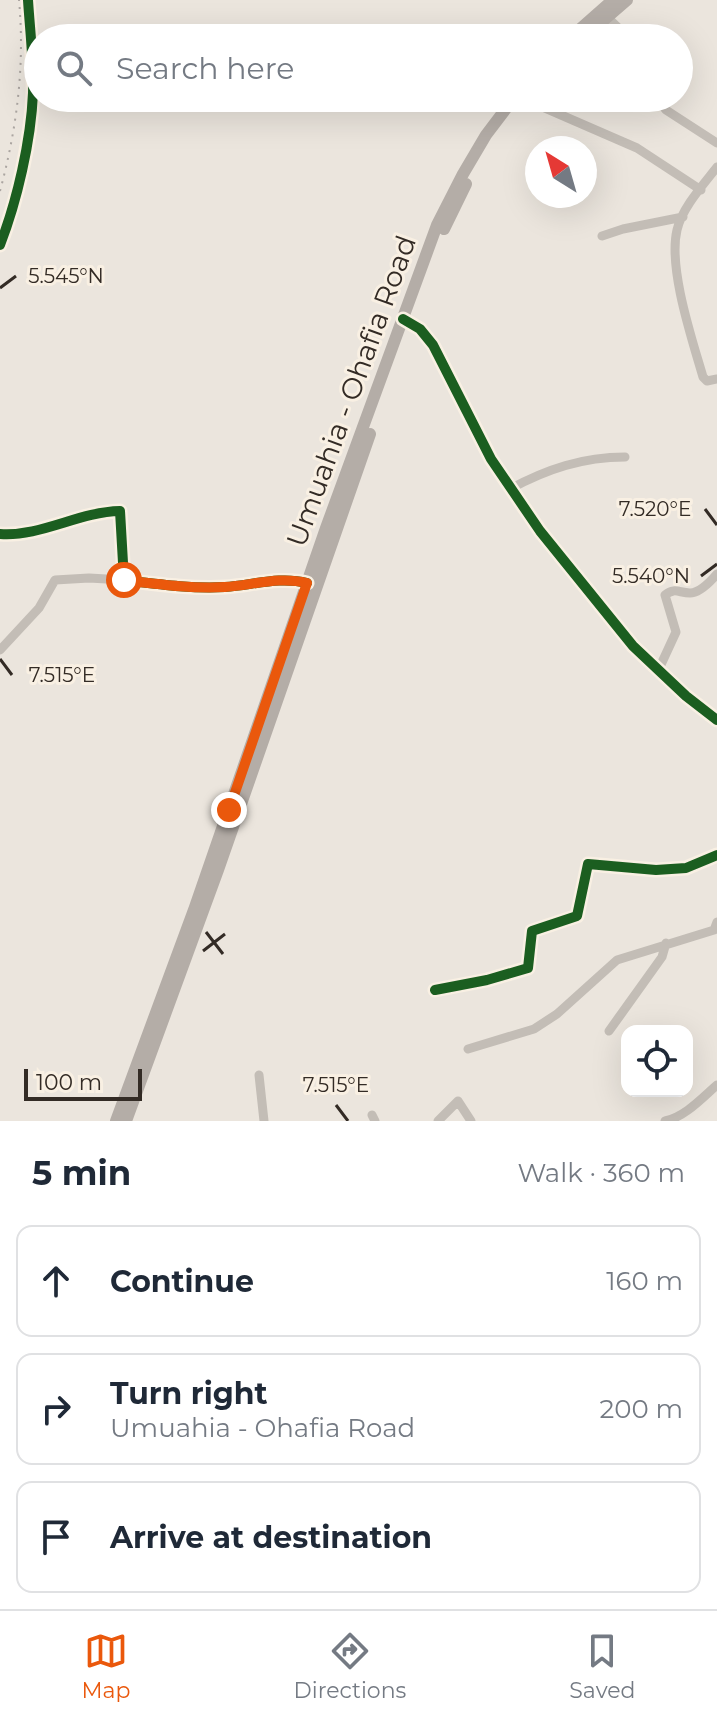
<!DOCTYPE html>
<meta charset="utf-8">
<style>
body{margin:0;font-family:Montserrat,sans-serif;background:#f2f2f3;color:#1f2937}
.controls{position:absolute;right:24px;bottom:24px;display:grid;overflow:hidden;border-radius:16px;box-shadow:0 8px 32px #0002}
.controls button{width:72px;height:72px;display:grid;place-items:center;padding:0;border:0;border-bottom:2px solid #e0e1e3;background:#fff;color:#1f2937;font:40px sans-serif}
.compass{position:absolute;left:525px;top:136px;width:72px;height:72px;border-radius:50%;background:#fff;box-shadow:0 8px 32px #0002;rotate:323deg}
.scale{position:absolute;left:24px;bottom:20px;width:118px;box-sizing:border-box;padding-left:8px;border:4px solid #332b25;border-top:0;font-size:22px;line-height:28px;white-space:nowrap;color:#332b25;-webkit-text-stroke:6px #f9f0e3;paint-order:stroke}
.stop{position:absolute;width:24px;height:24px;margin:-18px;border:6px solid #ea580c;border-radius:50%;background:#fff}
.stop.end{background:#ea580c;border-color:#fff;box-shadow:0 2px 8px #0008}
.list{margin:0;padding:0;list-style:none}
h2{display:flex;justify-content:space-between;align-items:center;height:104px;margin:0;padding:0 32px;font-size:34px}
h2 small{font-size:26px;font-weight:400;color:#747a83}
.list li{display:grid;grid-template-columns:52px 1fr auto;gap:24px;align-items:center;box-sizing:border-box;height:112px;margin:0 16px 16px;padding:0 16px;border:2px solid #e0e1e3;border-radius:16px}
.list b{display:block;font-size:30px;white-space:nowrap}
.list p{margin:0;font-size:26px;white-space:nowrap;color:#747a83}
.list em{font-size:26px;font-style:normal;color:#747a83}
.icon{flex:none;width:44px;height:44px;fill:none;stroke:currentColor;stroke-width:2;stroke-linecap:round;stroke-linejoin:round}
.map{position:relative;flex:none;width:717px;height:1121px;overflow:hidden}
.search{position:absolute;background:#fff;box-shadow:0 8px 32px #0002;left:24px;right:24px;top:24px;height:88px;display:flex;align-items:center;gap:20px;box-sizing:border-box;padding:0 28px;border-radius:44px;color:#747a83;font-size:30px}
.sheet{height:488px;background:#fff}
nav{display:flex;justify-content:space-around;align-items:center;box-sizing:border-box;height:112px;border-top:2px solid #e0e1e3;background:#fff;font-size:22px;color:#747a83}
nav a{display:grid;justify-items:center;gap:4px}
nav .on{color:#ea580c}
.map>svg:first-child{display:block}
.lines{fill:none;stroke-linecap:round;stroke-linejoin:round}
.street{stroke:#c3bdb6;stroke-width:9}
.secondary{stroke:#b4ada7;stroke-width:12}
.rail{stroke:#aba5a1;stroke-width:2;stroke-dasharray:2 6;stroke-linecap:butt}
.cycleway-casing{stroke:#f9f0e3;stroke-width:15}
.cycleway{stroke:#1b5e20;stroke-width:10}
.route{stroke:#ea580c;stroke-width:10}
.ticks{fill:none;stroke:#332b25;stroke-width:3}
.labels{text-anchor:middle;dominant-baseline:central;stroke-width:6;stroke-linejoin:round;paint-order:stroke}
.street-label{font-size:28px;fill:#332b25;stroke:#f9f0e3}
.ticks-label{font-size:20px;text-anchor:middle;fill:#332b25;stroke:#f9f0e3;stroke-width:6;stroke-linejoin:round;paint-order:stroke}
</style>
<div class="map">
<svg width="717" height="1121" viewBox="0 0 717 1121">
<rect width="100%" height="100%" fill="#ebe5dd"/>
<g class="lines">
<!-- street -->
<path class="street" d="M607,17L629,38
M522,98L637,148L701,190
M657,98L666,110L717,143
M717,167C703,185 682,208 677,230C668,268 692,339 703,377L707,381L717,379
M602,236L623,229L683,217
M510,489C547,469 583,457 625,457
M0,534C41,537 78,512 120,511L124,580C157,584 192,589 225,587C253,585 280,576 307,583
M0,650L39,608L55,580L89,578L124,580
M658,671L676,632L665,595C675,587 679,593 690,593C700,593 711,581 717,574
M435,990L487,980L528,968L532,931L577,916L588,864L656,870L686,868L717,855
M609,1031L662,957L666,943
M468,1049L534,1029L557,1014L617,960L714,930L717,922
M259,1075L264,1121
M372,1115L375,1121
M438,1121L458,1101L471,1121
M665,1121C685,1117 702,1098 717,1085"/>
<!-- secondary -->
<path class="secondary" d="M570,38L613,0
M583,38L627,0
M444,229L466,184
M0,245C17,201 31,141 33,93C34,63 30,31 28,0
M403,319L420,329L433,345L491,459L540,531L633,646L686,696L717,720
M116,1121L195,907L326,528L437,225L463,174L486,135L514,98
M126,1121L218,870L370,434"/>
<!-- rail -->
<path class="rail" d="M0,191C17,128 25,65 19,0"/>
<defs>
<path id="cycleway" d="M0,245C17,201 31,141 33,93C34,63 30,31 28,0
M403,319L420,329L433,345L491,459L540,531L633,646L686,696L717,720
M0,534C41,537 78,512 120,511L124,580C157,584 192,589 225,587C253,585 280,576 307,583
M435,990L487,980L528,968L532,931L577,916L588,864L656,870L686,868L717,855"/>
</defs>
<!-- cycleway casing -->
<use href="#cycleway" class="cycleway-casing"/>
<!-- cycleway -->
<use href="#cycleway" class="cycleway"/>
</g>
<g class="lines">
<!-- route -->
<path class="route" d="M124,580C157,584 192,589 225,587C253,585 280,576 307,583L229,810"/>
</g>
<!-- ticks -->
<path class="ticks" d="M0,288L16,276M705,509L717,525M701,576L717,564M0,659L12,675M206,932L223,954M203,951L225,934M336,1105L348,1121"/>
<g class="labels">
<!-- street labels -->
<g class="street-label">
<text transform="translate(351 391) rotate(-70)">Umuahia - Ohafia Road</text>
</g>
</g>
<g class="ticks-label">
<text x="66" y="283">5.545°N</text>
<text x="655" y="516">7.520°E</text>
<text x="651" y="583">5.540°N</text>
<text x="62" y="682">7.515°E</text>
<text x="336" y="1092">7.515°E</text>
</g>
</svg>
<div class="controls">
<button><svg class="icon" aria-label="locate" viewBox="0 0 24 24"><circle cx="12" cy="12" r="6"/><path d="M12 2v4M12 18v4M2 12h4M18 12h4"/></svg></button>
</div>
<svg class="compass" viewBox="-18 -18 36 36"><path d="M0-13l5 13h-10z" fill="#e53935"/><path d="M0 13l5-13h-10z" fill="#747a83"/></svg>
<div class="scale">100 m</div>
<div class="stop" style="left:124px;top:580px"></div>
<div class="stop end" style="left:229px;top:810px"></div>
<div class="search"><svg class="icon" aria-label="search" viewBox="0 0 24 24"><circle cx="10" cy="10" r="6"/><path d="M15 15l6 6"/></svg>Search here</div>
</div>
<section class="sheet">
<h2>5 min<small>Walk · 360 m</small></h2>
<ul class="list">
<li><svg class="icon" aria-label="ahead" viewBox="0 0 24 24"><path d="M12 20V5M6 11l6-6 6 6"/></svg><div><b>Continue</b></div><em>160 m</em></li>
<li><svg class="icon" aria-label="right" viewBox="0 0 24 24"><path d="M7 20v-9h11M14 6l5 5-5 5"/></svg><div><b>Turn right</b><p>Umuahia - Ohafia Road</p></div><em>200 m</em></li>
<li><svg class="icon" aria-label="arrive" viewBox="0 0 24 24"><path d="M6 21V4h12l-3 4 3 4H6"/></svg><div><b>Arrive at destination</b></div></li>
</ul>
</section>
<nav>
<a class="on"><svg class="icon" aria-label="map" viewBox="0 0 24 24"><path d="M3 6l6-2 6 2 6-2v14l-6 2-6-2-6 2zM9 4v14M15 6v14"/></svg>Map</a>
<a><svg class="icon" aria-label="directions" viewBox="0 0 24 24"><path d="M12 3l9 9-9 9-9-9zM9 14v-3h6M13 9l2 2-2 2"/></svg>Directions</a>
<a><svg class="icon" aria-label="saved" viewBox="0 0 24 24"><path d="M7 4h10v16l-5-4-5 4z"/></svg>Saved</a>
</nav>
